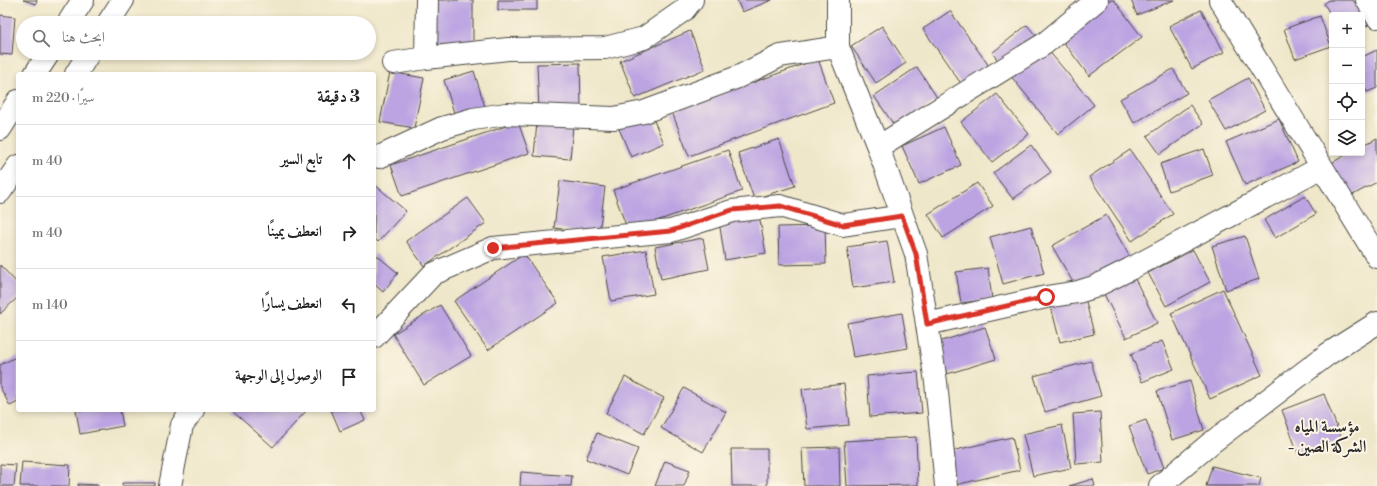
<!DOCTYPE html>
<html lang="ar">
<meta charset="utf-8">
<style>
body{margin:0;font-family:"Libre Bodoni",Amiri,serif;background:#f2f2f2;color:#222;direction:rtl}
.controls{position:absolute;right:12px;top:12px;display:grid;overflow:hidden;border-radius:4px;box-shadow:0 2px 6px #0003}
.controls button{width:36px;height:36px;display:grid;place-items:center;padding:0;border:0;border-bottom:1px solid #e0e0e0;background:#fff;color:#222;font:20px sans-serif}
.stop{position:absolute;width:12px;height:12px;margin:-9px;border:3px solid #d93025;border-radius:50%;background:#fff}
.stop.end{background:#d93025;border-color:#fff;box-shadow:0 1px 4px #0008}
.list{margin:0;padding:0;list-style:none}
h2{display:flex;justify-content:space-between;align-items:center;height:52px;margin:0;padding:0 16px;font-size:17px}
h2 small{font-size:13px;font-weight:400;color:#767676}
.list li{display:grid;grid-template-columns:26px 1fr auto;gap:12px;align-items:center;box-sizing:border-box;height:72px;padding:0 16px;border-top:1px solid #e0e0e0}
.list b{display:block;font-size:15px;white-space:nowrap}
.list em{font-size:13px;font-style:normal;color:#767676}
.icon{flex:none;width:22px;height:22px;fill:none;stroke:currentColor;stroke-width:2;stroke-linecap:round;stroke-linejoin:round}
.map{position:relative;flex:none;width:1377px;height:486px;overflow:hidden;direction:ltr}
.search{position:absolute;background:#fff;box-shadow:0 2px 6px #0003;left:16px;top:16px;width:360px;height:44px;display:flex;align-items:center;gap:10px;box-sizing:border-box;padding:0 14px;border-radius:22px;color:#767676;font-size:15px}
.panel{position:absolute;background:#fff;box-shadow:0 2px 6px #0003;left:16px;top:72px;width:360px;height:340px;border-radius:4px;direction:rtl}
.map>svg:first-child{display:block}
.building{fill:#bca4e2}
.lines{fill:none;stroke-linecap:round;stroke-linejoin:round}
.minor-casing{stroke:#484743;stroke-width:24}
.major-casing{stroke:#484743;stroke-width:24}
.minor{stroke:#fff;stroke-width:22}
.major{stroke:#fff;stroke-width:22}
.route{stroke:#d93025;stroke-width:5}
.labels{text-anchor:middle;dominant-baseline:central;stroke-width:4;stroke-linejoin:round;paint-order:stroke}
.district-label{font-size:17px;font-weight:bold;fill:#2b2b2b;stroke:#fcf5e5}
</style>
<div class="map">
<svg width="1377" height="486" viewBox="0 0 1377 486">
<rect width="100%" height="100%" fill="#fcf5e5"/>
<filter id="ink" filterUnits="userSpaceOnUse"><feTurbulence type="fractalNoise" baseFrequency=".025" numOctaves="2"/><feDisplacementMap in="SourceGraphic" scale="8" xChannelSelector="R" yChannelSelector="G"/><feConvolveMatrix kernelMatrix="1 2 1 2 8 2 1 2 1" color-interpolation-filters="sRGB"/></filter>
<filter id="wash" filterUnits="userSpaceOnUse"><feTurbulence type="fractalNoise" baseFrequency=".012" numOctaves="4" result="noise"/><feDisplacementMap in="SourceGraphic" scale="16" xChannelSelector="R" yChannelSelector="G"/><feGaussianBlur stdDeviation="0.9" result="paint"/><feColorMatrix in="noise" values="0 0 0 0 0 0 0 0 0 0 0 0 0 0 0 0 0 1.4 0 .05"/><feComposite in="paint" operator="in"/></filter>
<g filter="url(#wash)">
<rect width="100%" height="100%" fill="#efe7c9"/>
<g id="blocks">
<!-- building -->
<path class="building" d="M23,0H37L36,4Z
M427,0H473V44L428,45Z
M498,0H537V10H498Z
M737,0H772L742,12Z
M1104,0H1114L1142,37L1089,76L1058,35Z
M1131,0H1174L1137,15Z
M1329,0H1353L1370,24L1362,29V15H1331L1324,4Z
M1201,10L1224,52L1192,69L1169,26Z
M950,11L989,66L962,85L923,29Z
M0,15L15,17L12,55L0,54Z
M1320,16L1331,46L1295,59L1284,29Z
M1027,25L1094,105L1058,134L992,53Z
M882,26L906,63L876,83L851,46Z
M690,31L705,69L635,98L620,61Z
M1377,50V88L1367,92L1362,81V57Z
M818,59L834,103L689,156L672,112Z
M580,63L581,107L539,109L537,64Z
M917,67L938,99L896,128L874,96Z
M1173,69L1187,93L1134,123L1120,99Z
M474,71L485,107L455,116L444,80Z
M390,72L424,78L414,128L380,122Z
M1248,78L1265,110L1226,131L1208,100Z
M997,94L1029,134L992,162L961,122Z
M646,103L664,143L631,157L614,117Z
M1190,105L1203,124L1160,154L1147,136Z
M1279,119L1298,162L1245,185L1226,142Z
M518,122L529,153L402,196L391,165Z
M537,122L573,126L570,159L534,156Z
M944,127L961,165L919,184L902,146Z
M1377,138V182L1347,198L1328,165L1349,153H1362V146Z
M779,139L795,186L754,199L738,153Z
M1031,145L1051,172L1013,199L993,173Z
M1204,149L1213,175L1169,191L1160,164Z
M728,150L742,191L628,231L613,190Z
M1130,150L1173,214L1132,241L1089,177Z
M560,181L605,187L599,234L554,228Z
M977,183L993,206L943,238L928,214Z
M374,184L406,211L378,242L374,238Z
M1305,196L1316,214L1275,238L1264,220Z
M468,198L486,223L424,266L406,241Z
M759,215L766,253L725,260L719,221Z
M1106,215L1131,259L1077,289L1052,246Z
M825,226L826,264L779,265L778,227Z
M1031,226L1044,273L1003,284L990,237Z
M1245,236L1259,279L1226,290L1212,246Z
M703,238L709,269L661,279L655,247Z
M887,241L894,282L853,288L847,247Z
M646,250L654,294L611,301L603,257Z
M1193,250L1210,282L1166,306L1148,273Z
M374,253L398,273L383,292L374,284Z
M524,254L558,303L488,350L454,301Z
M0,265L18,284V297L0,314Z
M988,268L992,299L961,303L956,272Z
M1133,275L1157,323L1126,338L1102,290Z
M1223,289L1262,375L1210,399L1171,313Z
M1084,294L1094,334L1060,342L1050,303Z
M440,305L471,356L424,385L393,334Z
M902,313L908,348L853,357L847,323Z
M985,327L996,359L947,374L936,343Z
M1162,341L1174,369L1142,382L1131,354Z
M18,356V402L10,406L0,387V365Z
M1091,361L1101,396L1045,412L1034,376Z
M918,372L922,413L870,417L867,376Z
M625,377L664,398L644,434L606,413Z
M1190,381L1204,430L1172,440L1157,391Z
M844,384L849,425L807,429L802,389Z
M684,388L726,412L703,452L661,428Z
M1324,394L1342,440L1299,456L1282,410Z
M76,410H120L123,426L80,434Z
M231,410H307L273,447Z
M331,410H360L365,420L340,431Z
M1100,412L1103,462L1076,464L1073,414Z
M1146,420L1164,468L1147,474L1129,426Z
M1062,425L1071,468L1033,476L1023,434Z
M597,433L638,449L627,475L586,459Z
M916,437L918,485L847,486L844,441Z
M1012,437L1020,470L955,485L947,452Z
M839,447L840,486H804L802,448Z
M731,449H767V486H732Z
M665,461L690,470L684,486H655Z
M22,462L70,465L69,486H20Z
M0,464L16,465L14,486H0Z
M1212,466L1261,478L1259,486H1206Z
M521,472L572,476L571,486H520Z
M1093,479L1095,486H1069Z
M122,483H155V486H122Z
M78,484L98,485V486H78Z"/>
</g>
</g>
<g filter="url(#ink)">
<use href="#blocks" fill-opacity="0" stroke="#484743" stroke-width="1"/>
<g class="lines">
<defs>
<path id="minor" d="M838,0V47L878,147L916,254L936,382L946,486
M1220,0L1377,257
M1367,0L1377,17
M426,58L427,0
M393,63L426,58L508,49L605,48L644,38L684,10L692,0
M878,147L1044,44L1097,0
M379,157L442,128L473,119L506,114L614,118L644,112L738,77L780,56L838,47
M927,324L1046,297L1078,292L1094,287L1130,269L1322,167
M374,337L433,274L493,248L671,231L732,211L780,206L843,225L902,216
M170,486L182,425L193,410
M1160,486L1211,443L1328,354L1377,323"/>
<path id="major" d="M68,23L83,0
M108,23L123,0
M35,74L49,53
M76,74L89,53
M0,129L18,101
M0,192L18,166"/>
</defs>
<!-- minor casing -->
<use href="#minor" class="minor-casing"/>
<!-- major casing -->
<use href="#major" class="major-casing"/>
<!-- minor -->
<use href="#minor" class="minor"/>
<!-- major -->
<use href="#major" class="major"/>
</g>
</g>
<g class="lines" filter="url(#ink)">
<!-- route -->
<path class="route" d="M493,248L671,231L732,210L780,206L843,225L902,216L916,254L927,324L1046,297"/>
</g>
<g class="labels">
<!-- district labels -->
<g class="district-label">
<text x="1327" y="427">مؤسسة المياه<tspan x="1327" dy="20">- الشركة الصين</tspan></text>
</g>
</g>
</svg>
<div class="controls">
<button>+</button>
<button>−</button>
<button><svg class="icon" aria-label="locate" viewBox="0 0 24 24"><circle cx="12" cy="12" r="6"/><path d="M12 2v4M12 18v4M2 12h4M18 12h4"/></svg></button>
<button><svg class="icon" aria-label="layers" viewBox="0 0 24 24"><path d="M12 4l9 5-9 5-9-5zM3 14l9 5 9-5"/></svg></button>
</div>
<div class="stop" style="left:1046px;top:297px"></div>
<div class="stop end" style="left:493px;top:248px"></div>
<div class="search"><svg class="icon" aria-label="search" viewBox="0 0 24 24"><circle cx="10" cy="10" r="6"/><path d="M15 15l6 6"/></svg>ابحث هنا</div>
<section class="panel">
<h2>3 دقيقة<small>سيرًا · 220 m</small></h2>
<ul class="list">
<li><svg class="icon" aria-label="ahead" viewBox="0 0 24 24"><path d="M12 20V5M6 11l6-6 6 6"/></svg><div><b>تابع السير</b></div><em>40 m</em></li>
<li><svg class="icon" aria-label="right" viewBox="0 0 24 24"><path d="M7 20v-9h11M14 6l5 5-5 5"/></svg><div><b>انعطف يمينًا</b></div><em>40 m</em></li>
<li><svg class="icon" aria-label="left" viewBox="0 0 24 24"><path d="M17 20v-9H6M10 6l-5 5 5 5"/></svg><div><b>انعطف يسارًا</b></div><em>140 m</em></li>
<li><svg class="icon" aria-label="arrive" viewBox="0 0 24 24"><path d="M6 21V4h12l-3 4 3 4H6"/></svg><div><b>الوصول إلى الوجهة</b></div></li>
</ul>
</section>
</div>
